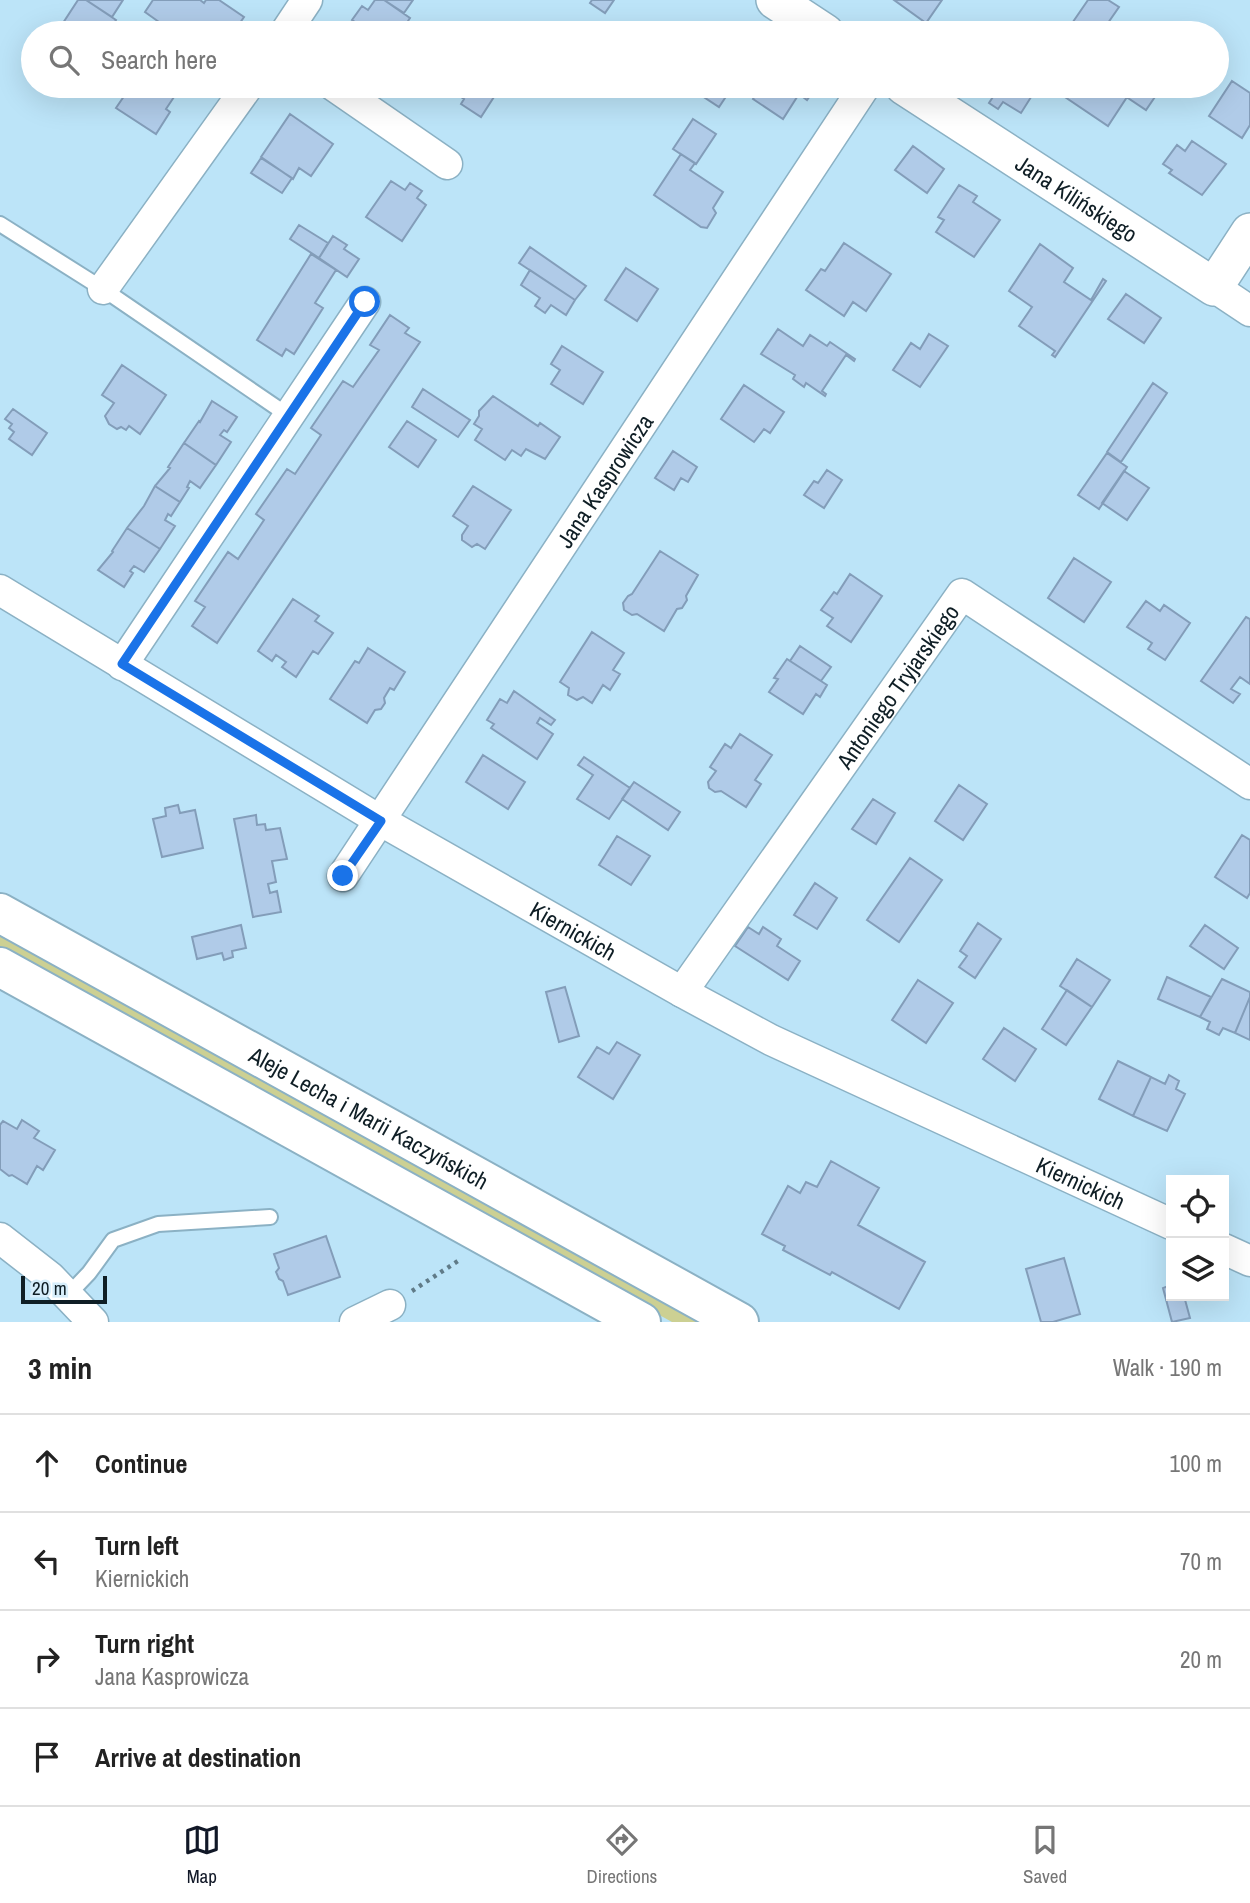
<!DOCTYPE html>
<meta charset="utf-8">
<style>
body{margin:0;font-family:"Archivo Narrow",sans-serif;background:#f6f6f6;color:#222}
.controls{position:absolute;right:21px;bottom:21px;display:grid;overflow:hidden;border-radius:0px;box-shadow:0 7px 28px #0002}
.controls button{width:63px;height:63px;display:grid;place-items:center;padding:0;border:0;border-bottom:2px solid #e0e0e0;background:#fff;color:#222;font:35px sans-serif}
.scale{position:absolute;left:21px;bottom:18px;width:86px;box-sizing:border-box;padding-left:7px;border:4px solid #0f1e25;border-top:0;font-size:19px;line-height:24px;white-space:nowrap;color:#0f1e25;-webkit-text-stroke:5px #d7eefb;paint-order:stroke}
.stop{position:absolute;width:21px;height:21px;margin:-16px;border:5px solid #1a73e8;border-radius:50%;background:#fff}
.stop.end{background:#1a73e8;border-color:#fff;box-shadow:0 2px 7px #0008}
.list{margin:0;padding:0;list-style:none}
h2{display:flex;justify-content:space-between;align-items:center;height:91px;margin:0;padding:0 28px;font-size:30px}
h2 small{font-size:23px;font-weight:400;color:#767676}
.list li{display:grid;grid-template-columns:46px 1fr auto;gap:21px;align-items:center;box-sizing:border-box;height:98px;padding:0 28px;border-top:2px solid #e0e0e0}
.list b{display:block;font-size:26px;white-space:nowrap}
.list p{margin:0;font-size:23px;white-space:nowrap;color:#767676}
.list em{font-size:23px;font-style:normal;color:#767676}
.icon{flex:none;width:38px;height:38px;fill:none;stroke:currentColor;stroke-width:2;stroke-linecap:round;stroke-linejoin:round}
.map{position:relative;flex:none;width:1250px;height:1322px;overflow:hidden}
.search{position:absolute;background:#fff;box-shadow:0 7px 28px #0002;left:21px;right:21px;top:21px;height:77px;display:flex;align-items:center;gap:18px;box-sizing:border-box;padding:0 24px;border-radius:38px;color:#767676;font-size:26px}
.sheet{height:483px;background:#fff}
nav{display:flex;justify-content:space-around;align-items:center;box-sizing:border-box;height:98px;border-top:2px solid #e0e0e0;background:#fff;font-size:19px;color:#767676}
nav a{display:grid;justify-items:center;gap:4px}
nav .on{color:#111827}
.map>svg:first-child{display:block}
.green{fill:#ccd093}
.building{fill:#b0cbe8;stroke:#839db9;stroke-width:2}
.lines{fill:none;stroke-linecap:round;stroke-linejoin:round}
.service-casing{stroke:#8bb1c4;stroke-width:18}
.minor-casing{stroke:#8bb1c4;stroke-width:33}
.tertiary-casing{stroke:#8bb1c4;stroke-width:40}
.primary-casing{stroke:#8bb1c4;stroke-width:42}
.path{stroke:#607b88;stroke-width:4.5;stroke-dasharray:3.5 5;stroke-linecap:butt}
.service{stroke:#fff;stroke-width:14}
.minor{stroke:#fff;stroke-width:30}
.tertiary{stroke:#fff;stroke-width:37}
.primary{stroke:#fff;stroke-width:38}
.route{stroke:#1a73e8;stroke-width:9}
.labels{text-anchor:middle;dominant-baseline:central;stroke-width:7;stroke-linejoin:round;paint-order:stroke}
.street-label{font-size:23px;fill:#0f1e25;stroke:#d7eefb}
</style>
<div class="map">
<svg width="1250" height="1322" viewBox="0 0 1250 1322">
<rect width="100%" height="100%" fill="#bce4f8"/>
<!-- green -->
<path class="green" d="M0,935L91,986L699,1322H672L0,950Z"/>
<!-- building -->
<path class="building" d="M78,0H86L116,20L108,33H78L63,23Z
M86,0H123L112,17Z
M153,0H200L204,3L206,0H219L244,17L233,33H217L207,26L202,33H171L165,29L166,27L145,12Z
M375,0H384L410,18L400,33H352L358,24L352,20L362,6L368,10Z
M384,0H413L404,13Z
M592,0H614L605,13L590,3Z
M894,0H942L926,23Z
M1088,0H1108L1119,7L1101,33H1068L1066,32Z
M1232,81L1250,93V125L1242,138L1209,116Z
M131,86H176L180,88L166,109L170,112L156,134L116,108Z
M452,86H501L481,117L461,104L464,99L450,90Z
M687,86H733L719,107Z
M761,86H817L807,100L799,94L783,119L753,99Z
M1000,86H1038L1021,113L1003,102L998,109L989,103Z
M1069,86H1110L1127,97L1108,126L1062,95Z
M1110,86H1157L1161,88L1146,110Z
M290,114L333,144L311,176L299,168L293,179L261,157Z
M693,119L716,134L696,164L673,149Z
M1192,141L1226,164L1202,195L1169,173L1172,170L1163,164L1177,145L1185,151Z
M913,146L944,169L927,193L895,170Z
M681,154L695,163L690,170L723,192L713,208L716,213L707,228L701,227L654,195Z
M261,158L292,178L282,193L251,173Z
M391,181L405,190L410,183L422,191L417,198L426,205L402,241L366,217Z
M959,185L977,196L973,202L1000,220L974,257L936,232L944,220L938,217Z
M299,225L328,243L319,258L290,239Z
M333,236L347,245L344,249L359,259L347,277L319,258Z
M844,243L891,274L866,311L853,302L844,316L806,290L821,269L825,271Z
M1040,244L1073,268L1064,282L1091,300L1103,279L1106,281L1055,357L1052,355L1055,351L1019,326L1032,307L1009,291Z
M530,247L586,286L575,300L519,263Z
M311,254L336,270L315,303L323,308L294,354L286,349L282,356L257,340Z
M626,268L658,289L637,321L605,300Z
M530,270L575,300L566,315L551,305L545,313L535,306L540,298L521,285Z
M1126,294L1161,318L1144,343L1108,319Z
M390,315L409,328L405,333L420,342L217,643L192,626L205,607L195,601L228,552L238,559L264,520L256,514L287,469L295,474L321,435L311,428L343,381L353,387L379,350L370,345Z
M778,329L803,346L810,335L827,346L830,342L855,359L854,361L846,355L822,391L826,394L825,396L806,383L804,387L793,379L795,375L761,354Z
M929,334L948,346L920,387L893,370L911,343L920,349Z
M562,346L603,372L583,404L551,384L560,370L551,364Z
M122,365L166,395L140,434L129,426L126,430L121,427L117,429L109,424L105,416L114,403L102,395Z
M1153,383L1167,393L1121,462L1107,452Z
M744,385L784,412L770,433L764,429L754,442L721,419Z
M423,389L470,420L458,437L412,407Z
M493,396L538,426L540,423L560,437L545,459L526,449L521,456L512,450L505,460L475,440L482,429L474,424L479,416V411Z
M212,401L237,417L227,432L224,430L220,435L231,442L216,465L184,443L199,421L200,422Z
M13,409L47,433L32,455L9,439L14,432L9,428L12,424L5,419Z
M407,421L436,440L418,467L389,447Z
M184,443L216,465L200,488L190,481L187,487L189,488L180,502L155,486L170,468L168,467Z
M673,451L697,467L688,482L681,478L674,490L655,478Z
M1107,453L1127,467L1099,509L1078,495Z
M827,470L842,480L824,508L804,495L814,481L818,483Z
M1124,471L1149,488L1127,520L1102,503Z
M155,486L180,502L171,516L168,514L165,520L175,526L160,549L127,528L144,506Z
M473,486L511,510L485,549L477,544L472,547L462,540V535L468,526L453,516Z
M127,528L160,549L144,572L134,566L130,571L133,573L124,587L98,570L113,552L112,551Z
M660,551L698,575L686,596L687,600L682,608L677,609L664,631L637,614L632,615L624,610L623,603L628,596L632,594Z
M1074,558L1111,582L1084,622L1048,598Z
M850,574L882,596L851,642L827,626L833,618L821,610L834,592L837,594Z
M293,599L319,616L315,621L333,633L318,654L313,651L296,677L282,667L286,662L276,655L272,661L258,651Z
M1146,601L1160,611L1164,605L1190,623L1165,660L1148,649L1152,643L1127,627Z
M1246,617L1250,619V684L1240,677L1231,689L1240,694L1233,703L1201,681Z
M592,632L624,653L613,670L620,674L610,690L603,685L592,703L583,697L577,700L568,695L569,688L560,682Z
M800,646L831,667L821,681L790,661Z
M368,648L405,672L394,690L390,688L384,698L385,703L381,709L375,710L367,723L330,699L355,661L359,663Z
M787,659L827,685L820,697L816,694L803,714L769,692L778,679L774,678Z
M514,691L555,720L551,725L540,718L537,723L553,734L537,759L491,728L494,724L487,720L500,699L507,703Z
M740,734L772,755L755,780L761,784L746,807L721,791L715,792L709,788L708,782L716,771L710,767L725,744L731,748Z
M483,755L525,782L508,809L466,782Z
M584,757L630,788L609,819L577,799L593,775L578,765Z
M634,782L680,812L668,830L622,799Z
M959,785L987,804L963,840L935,821Z
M873,799L895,813L876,844L852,829Z
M178,805L180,813L195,810L203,848L162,857L153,819L166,816L165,808Z
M256,815L257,825L265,824L266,830L280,828L287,859L272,861L276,882L268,884L270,893L277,891L281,912L253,917L234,819Z
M1242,835L1250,840V893L1247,898L1215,877Z
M617,836L650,856L631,885L599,865Z
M910,858L942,880L899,942L867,920Z
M815,883L837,898L817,929L794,915Z
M978,923L1001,939L975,978L959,967L967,956L960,951Z
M241,925L246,948L232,951L233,957L224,960L222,953L197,959L192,937Z
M1205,925L1238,948L1224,969L1190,946Z
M748,927L759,934L763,927L781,939L777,946L800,961L788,980L735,946Z
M1077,959L1110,980L1092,1007L1060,986Z
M1167,977L1211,997L1200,1017L1158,999Z
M1222,979L1250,992V997L1235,1033L1223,1028L1219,1035L1207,1029L1210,1022L1200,1017Z
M918,980L953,1003L926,1043L892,1020Z
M565,987L579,1036L559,1042L546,992Z
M1067,990L1092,1007L1066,1045L1042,1029Z
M1250,997V1040L1235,1033Z
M1004,1028L1036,1049L1015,1081L983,1059Z
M617,1042L640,1055L613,1099L578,1077L597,1047L609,1054Z
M1118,1061L1151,1077L1133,1116L1099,1099Z
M1169,1075L1179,1081L1176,1089L1185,1094L1167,1131L1133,1116L1151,1077L1165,1084Z
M22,1120L39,1131L34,1138L55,1150L43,1170L37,1166L27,1184L12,1175L9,1176L0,1169V1125L3,1121L17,1129Z
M831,1161L879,1188L858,1225L925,1262L899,1309L832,1272L830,1275L783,1250L785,1246L762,1234L788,1186L800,1193L806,1182L817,1187Z
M326,1236L340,1277L288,1295L283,1281L279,1279L276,1272L279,1268L274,1254Z
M1064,1258L1080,1314L1053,1322H1041L1026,1269Z
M1171,1285V1296H1184L1190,1318L1172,1322L1163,1288Z"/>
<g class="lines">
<defs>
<path id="service" d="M0,224L103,289L289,416
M69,1294L89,1273L113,1240L158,1224L270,1217"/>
<g id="minor">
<path d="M285,33L307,0"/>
<path d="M334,86L447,164"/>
<path d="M1214,287L1250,311"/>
<path d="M103,289L248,86"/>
<path id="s1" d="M0,590L381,821L682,992L771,1040L1171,1224"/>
<path d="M122,665L365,302"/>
<path id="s2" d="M343,876L865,86"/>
<path id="s3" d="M682,992L962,594L1250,784"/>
<path d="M0,1238L50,1277L93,1322"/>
<path d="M1224,1249L1250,1261"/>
<path d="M355,1322L390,1305"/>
</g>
<g id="tertiary">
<path d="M775,0L825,33"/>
<path id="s4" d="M904,86L1214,287L1250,232"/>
</g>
<g id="primary">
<path id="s5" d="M0,913L739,1322"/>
<path d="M0,967L641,1322"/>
</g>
</defs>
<!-- service casing -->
<use href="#service" class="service-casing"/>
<!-- minor casing -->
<use href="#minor" class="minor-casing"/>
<!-- tertiary casing -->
<use href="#tertiary" class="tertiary-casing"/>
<!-- primary casing -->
<use href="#primary" class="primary-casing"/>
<!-- path -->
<path class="path" d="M412,1291L461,1259"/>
<!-- service -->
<use href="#service" class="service"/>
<!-- minor -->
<use href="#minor" class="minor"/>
<!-- tertiary -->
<use href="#tertiary" class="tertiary"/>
<!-- primary -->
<use href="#primary" class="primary"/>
</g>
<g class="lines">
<!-- route -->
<path class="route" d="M343,876L381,821L122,664L365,302"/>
</g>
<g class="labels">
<!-- street labels -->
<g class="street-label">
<text stroke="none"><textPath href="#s4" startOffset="206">Jana Kilińskiego</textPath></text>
<text stroke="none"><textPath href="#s2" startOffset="474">Jana Kasprowicza</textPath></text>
<text stroke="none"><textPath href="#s3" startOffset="374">Antoniego Tryjarskiego</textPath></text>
<text stroke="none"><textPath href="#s1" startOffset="667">Kiernickich</textPath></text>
<text stroke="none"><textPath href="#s5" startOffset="422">Aleje Lecha i Marii Kaczyńskich</textPath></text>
<text stroke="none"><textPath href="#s1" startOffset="1234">Kiernickich</textPath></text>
</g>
</g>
</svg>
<div class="controls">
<button><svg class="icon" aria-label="locate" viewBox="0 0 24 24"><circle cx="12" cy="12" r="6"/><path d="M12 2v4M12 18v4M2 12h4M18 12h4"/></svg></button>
<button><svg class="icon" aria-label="layers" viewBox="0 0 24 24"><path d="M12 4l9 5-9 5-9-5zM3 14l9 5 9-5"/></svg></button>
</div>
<div class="scale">20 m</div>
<div class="stop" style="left:365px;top:302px"></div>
<div class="stop end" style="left:343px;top:876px"></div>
<div class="search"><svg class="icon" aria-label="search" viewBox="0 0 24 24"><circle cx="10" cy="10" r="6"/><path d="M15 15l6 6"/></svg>Search here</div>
</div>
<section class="sheet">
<h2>3 min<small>Walk · 190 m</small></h2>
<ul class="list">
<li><svg class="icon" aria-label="ahead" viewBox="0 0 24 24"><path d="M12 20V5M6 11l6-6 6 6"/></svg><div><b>Continue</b></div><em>100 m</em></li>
<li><svg class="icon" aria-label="left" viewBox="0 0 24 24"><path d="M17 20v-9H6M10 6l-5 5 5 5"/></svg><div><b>Turn left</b><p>Kiernickich</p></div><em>70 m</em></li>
<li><svg class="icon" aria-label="right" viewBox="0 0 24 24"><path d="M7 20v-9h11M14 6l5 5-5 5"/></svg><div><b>Turn right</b><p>Jana Kasprowicza</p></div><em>20 m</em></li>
<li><svg class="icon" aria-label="arrive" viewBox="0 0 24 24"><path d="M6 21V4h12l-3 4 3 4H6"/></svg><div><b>Arrive at destination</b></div></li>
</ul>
</section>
<nav>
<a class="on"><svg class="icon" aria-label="map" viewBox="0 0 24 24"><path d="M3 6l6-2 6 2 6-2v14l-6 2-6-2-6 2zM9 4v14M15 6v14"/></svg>Map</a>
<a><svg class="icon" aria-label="directions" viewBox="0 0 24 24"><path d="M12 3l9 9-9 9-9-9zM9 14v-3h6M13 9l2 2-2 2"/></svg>Directions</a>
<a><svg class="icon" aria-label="saved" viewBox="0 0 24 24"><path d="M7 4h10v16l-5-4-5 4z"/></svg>Saved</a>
</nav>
